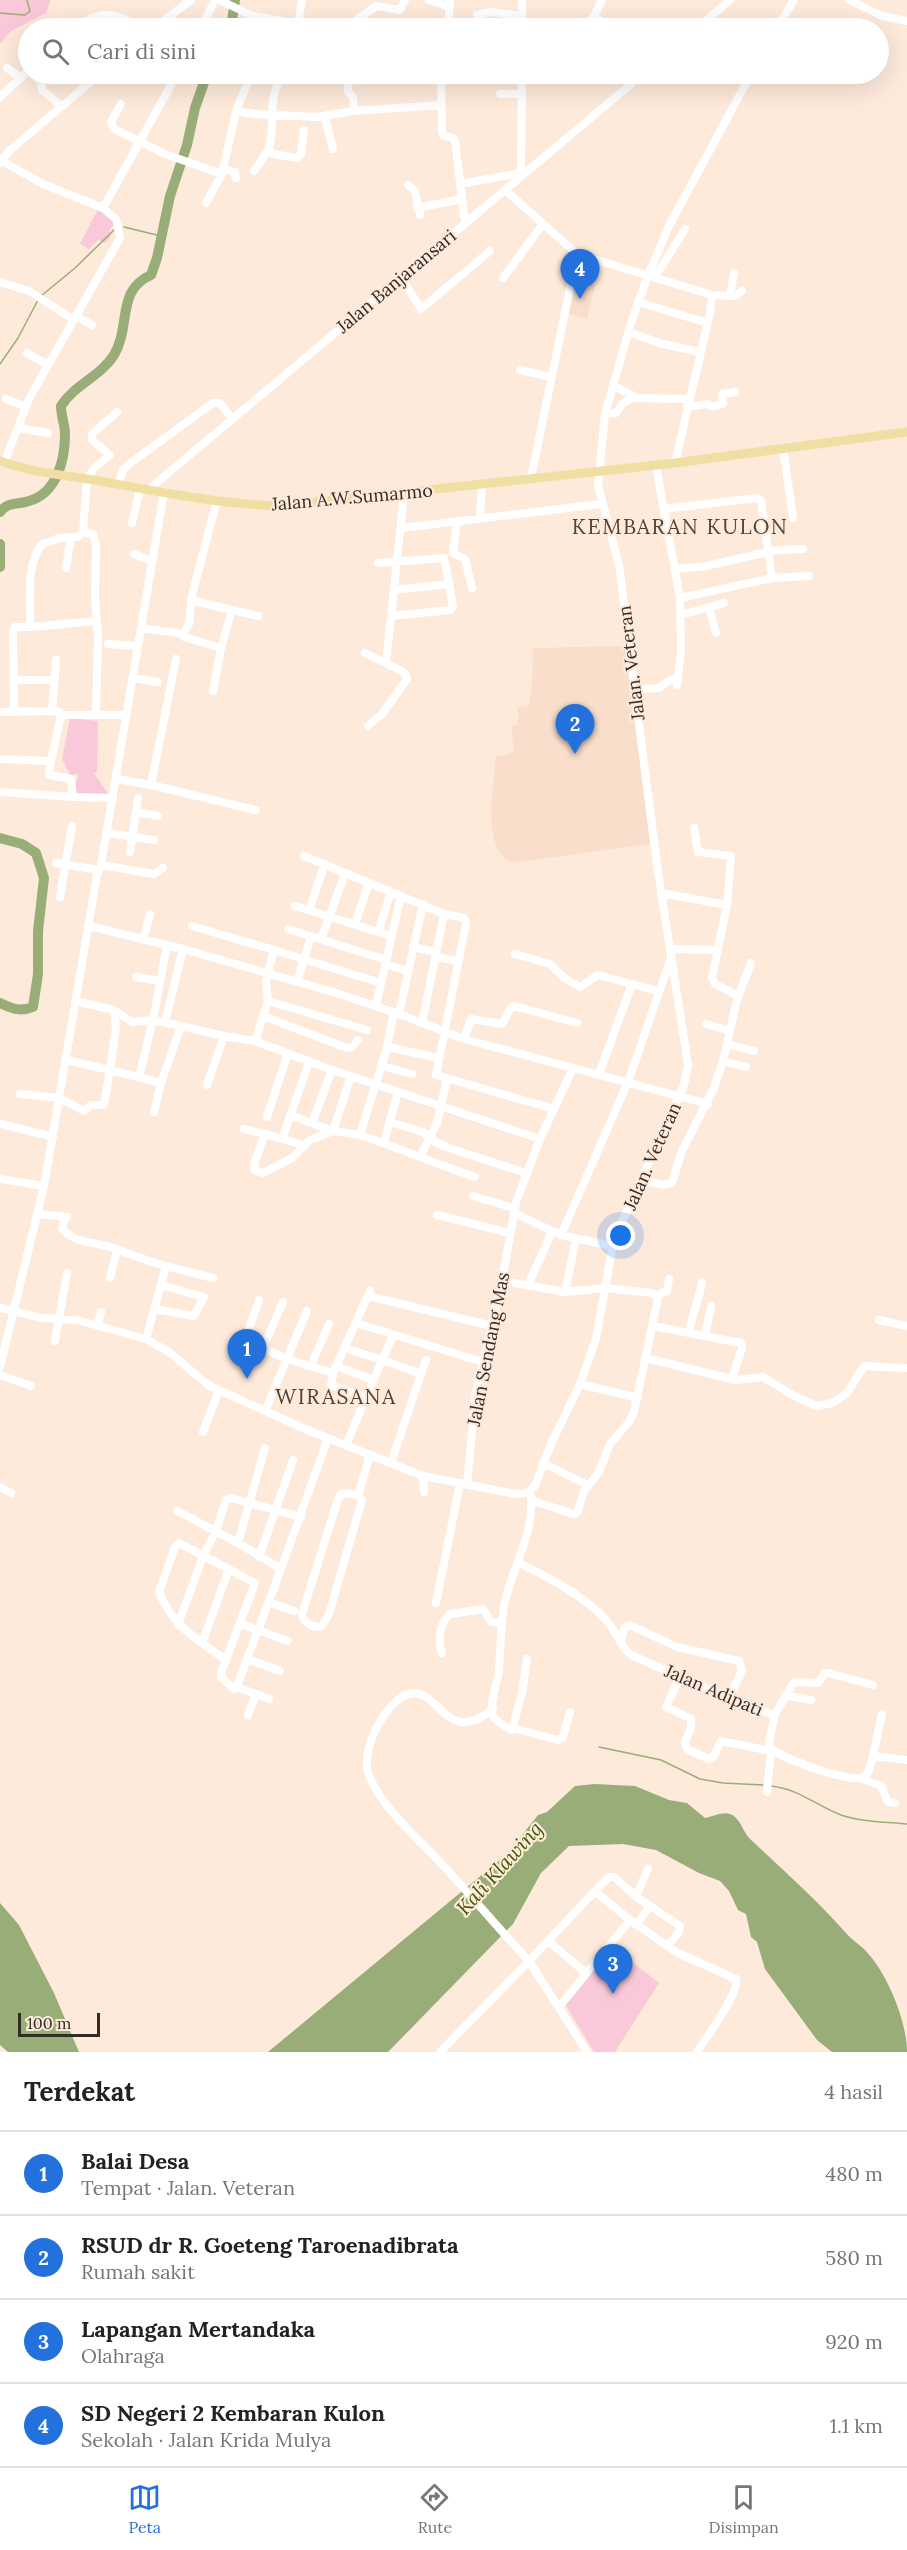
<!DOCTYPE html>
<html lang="id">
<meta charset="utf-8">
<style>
body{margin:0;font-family:Lora,serif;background:#f2f2f2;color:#222}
.scale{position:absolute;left:18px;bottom:15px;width:82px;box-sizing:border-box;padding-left:6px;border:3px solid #322b26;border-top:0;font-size:16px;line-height:21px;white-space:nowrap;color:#322b26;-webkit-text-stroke:4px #fdeadb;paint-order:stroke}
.you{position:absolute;left:621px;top:1236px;width:21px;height:21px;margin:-15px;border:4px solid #fff;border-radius:50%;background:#1a73e8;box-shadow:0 0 0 9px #1a73e833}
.badge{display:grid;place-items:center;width:39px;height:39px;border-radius:50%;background:#2271dc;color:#fff;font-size:20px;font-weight:700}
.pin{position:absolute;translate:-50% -50px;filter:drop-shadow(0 2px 3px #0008)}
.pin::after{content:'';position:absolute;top:32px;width:21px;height:18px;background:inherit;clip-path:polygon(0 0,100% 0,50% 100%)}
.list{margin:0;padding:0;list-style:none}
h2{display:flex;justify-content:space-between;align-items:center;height:78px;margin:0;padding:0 24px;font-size:26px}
h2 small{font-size:20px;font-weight:400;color:#767676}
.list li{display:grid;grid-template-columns:39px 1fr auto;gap:18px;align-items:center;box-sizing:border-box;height:84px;padding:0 24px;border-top:2px solid #e0e0e0}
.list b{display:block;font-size:22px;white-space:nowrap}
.list p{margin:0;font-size:20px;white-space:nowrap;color:#767676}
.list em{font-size:20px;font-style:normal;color:#767676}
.icon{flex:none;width:33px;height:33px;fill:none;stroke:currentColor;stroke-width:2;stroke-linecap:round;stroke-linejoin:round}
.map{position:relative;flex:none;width:907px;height:2052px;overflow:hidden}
.search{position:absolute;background:#fff;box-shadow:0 6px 24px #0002;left:18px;right:18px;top:18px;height:66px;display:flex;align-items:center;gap:15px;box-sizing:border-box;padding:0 21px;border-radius:33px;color:#767676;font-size:22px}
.sheet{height:414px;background:#fff}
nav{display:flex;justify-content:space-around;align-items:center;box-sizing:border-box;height:84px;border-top:2px solid #e0e0e0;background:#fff;font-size:16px;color:#767676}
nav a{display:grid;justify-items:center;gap:3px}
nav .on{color:#2271dc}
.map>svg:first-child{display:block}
.built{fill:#f8decb}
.green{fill:#f9c9d9}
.water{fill:#99ad78}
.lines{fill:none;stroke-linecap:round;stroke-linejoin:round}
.stream{stroke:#99ad78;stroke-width:1.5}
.river{stroke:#99ad78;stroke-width:10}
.minor{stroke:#fff;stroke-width:8}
.major{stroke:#f0dfa3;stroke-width:9}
.labels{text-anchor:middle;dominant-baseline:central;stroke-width:4.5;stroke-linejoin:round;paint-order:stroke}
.street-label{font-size:18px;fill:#322b26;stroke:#fdeadb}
.water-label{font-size:20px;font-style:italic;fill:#405800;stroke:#fdeadb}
.quarter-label{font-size:21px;letter-spacing:1.5px;fill:#514236;stroke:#fdeadb}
</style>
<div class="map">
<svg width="907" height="2052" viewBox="0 0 907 2052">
<rect width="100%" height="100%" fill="#fdeadb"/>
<!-- built -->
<path class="built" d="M573,280L595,285L587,319L566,313Z
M625,646L650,844L533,860L517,862L506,860L496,847L492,829L491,807L496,756L507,755L514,752L511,726L518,724V707L529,706L532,686L533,648Z"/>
<!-- green -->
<path class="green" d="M0,0H51L46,13L11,31L0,44Z
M98,209L114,221V225L109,230L111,236L105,243L98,240L89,249L80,244Z
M70,718L98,721L97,772L94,773L108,794H75V784L79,774L70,775L62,759Z
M612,1946L659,1983L615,2052H594L565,2004Z"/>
<!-- water -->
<path class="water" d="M594,1784L635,1786L669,1800L687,1803L705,1818C714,1816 727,1809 735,1817C741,1822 744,1833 750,1839C783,1870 816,1899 846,1933C851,1939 857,1943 863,1948C886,1970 907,2020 907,2052H832L817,2040L765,1969L757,1942L751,1937L746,1914L738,1910L729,1891L720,1881L699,1873L656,1850L623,1844L569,1846L541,1873L513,1924L388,2052H268L507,1854L538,1815L547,1812L575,1786Z
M0,1903L19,1925L54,1993L79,2052H8L0,2045Z"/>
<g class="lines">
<!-- stream -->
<path class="stream" d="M0,13L25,15L30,11L27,0
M124,227L161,236
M41,296L75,268L115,229
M0,364L18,338L38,300
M599,1747L661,1760L700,1779L723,1783L763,1785
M771,1786C799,1789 817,1806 841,1815C862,1822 885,1822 907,1824"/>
<!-- river -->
<path class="river" d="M231,28L235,0
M0,512C9,501 18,505 29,501C57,493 65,460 65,434C65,425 61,416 61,406C74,385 101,376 114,355C131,327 116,290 151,275L157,258L170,196L187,145L195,108L207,74
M0,544V567
M0,838L22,844L36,853L44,878L38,931V974L33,1007C21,1012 12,1009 0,1003"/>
<!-- minor -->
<path class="minor" d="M219,0L253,16L264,18V28
M429,0L450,7
M849,0L882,16L907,21
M477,15L491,12L522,16
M594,16L611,28
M264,18L298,24L302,0
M77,28C97,10 118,11 138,28
M154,28L191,0
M201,28L215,0
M345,28L376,6L400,10L405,0
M448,28L450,0
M522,28V0
M582,28L594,16L602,0
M697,28L730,0
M777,28L794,0
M7,68L21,78
M32,74L41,82L42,90L61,106
M251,74L236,111L255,114L316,117L354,111L441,105
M349,74L348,92L353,97L354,111
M441,74L442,132L444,136L453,138L455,141L465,223
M522,77L570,79
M500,94H521
M0,97L28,71
M121,104L111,122L114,129L165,154L222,174
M325,117L333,149
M268,149L273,154L297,158L301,154L304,130
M0,160L43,184L103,208
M0,163L9,151L100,74
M224,169L235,172L236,178
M254,171C259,164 266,155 269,147C276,122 266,96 284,74
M521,176L522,74
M460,184L520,173
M408,185L415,191L420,215
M505,190L577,254L712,295L710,313L675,463
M206,203L222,174L236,111
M417,208L462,199
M401,277L421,309L490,251
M655,277L685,229
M503,278L543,224
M0,282L29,291L74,320
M712,295L735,296L742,291
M730,296L734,273
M638,302L708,323
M76,316L92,325
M629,332L659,343L700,352
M27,353L48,365
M520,370L551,377
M614,386L636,397
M6,399L26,407
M687,407L708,404L712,407L723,404L722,394L735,392
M605,414L616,413L623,403L632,398L689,399
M18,428L48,433
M783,448L793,518
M4,463L29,399L120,238L116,219L103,208L177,74
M656,466L680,598L681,650L677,685
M531,478L577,254
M118,485L123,470L129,464L213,403H220L232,419
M148,490L643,74
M664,509L757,498L761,501L772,578L680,598
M480,518L482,484
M457,521L453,553L465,559L472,588
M132,523L140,488
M401,528L601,504
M768,551L803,549
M134,554L151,561
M378,563L444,558L449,584
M66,568L71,537H78L83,532
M676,569L706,566L768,552
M772,578L809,576
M709,607L716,633
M232,610L258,616
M681,615L724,603
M392,616L450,610L453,607L449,584L394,590
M30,627L97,621
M141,628L178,633
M185,631L189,624L192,595L217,500
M184,637L221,648L232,610L191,600
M108,644L138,646
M365,653L386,663
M176,659L151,785L256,810
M133,678L158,682
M13,680H55
M635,690L659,688L670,680L677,678
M213,691L221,648
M52,711L56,660
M0,712L52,711L60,712L61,715H127
M14,712L13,632L15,627H30C31,600 25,569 41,545L59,538L71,537
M96,715L98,637L95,597L96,545L93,534L83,532L87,479L94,468L110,455L92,440V434L117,412
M368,726L383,713L407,679L405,673L386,663L404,494
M0,759L51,761L49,775L71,779L73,797L113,798
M51,761L61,715
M117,779L151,785
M0,792L73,797
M136,812L158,816
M694,828L698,852L731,856L727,905
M107,833L154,840
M130,852L138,798
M304,856L444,914L464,918L466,924L436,1075L554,1109
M56,863L99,870
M101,865L154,874L163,868
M661,893L727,905L712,978L715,984L738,996
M60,897L72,826
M295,906L391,936
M309,910L325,864
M355,924L369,883
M89,926L183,949L333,992L399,1014L464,1039L708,1104
M192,926L274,950L266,981L268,1001L255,1041L332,1070L540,1139
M288,929L386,960
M378,932L391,892
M321,939L345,874
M143,940L150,914
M413,947L436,952
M670,949L717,950
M274,950L381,983
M515,954L550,964L564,978L580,987L598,975L632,984
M435,957L458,961
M385,964L408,971
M136,977L160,981
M297,982L311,937
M75,1001L114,1010L132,1022L153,1020L167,945
M268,1001L367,1030
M376,1005L401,896
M394,1012L387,1047L439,1058
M399,1014L423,904
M263,1016L347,1048L352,1047L358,1040
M165,1022L183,949
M422,1023L444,914
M706,1024L730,1031
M181,1026L224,1036L255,1041
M464,1039L471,1019L502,1024L510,1009L514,1006L577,1023
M727,1044L754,1051
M387,1047L360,1135C399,1148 436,1164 475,1177
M66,1060L110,1070L116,1027L114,1010
M723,1061L746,1067
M382,1066L412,1074
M599,1074L632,984L658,991
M139,1077L153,1020L181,1026L161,1083L154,1112
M207,1085L224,1036
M20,1094L59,1098L84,1111L91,1105H104L110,1070L161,1083
M290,1115L333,1131L351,1076
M267,1117L288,1053
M390,1122L423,1132L437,1143L449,1148L526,1173
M312,1123L332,1070
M0,1124L53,1137
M244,1129L265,1134
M282,1139L309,1062
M384,1142L398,1092
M303,1145L265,1134L254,1164L255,1170L263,1173L292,1158L310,1140L333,1131L360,1135
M421,1155L437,1123L447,1079
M0,1179L44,1186
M641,1180L664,1185L672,1183L682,1151L714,1088L723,1061L737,1000L751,963
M473,1196L514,1208
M514,1213L561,1235L612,1246
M39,1214L67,1217
M437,1215L510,1233
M65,1217L62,1228C72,1243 96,1242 111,1247C129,1254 147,1261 166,1266
M561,1235L628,1082L671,958
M110,1278L117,1250
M502,1281L565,1292L605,1288L652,1293L658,1298L634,1412L629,1422L610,1444L599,1472L584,1491L577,1513L573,1514L531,1500
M528,1285L552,1232
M565,1292L576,1239
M658,1295L667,1291L669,1279
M368,1296L492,1326
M259,1300L246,1336L249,1342L263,1348
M283,1302L263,1348L287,1359L333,1373L370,1291
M0,1308L42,1318L77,1320L146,1339L169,1352L208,1385L305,1429L423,1476L516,1494L527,1493L535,1486L551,1444L580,1384L596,1339L614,1239L684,1085L688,1065L657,865L619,565L598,485L605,414L631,323L648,275L670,224L751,74
M154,1309L194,1316L204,1297L161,1285
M879,1320L907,1326
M356,1323L483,1362
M97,1326L101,1312
M653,1326L741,1343L742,1348L732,1379
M689,1333C692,1315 699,1300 702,1282
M393,1336L382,1360L421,1374L426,1360
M705,1336L711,1306
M146,1339L166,1266L213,1278
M55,1341L67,1273
M345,1348L382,1360L346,1445
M646,1358L736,1380L763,1377L794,1396L817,1406L832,1403L847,1393L864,1366L907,1368
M311,1365L329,1324
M336,1366L373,1380
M0,1367L44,1186L97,875L101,865L164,492
M333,1373L331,1385L364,1397
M0,1375L31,1386
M580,1384L638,1398
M265,1411L307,1311
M203,1432L219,1390
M265,1448L238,1543L281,1569L328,1438
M391,1463L421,1374
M543,1463L588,1485
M423,1476L424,1492
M467,1485L476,1391L502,1281L516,1202L540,1139L573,1068
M0,1487L11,1493
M358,1495L342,1493L338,1499L302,1614C303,1623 314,1629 322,1626L329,1614L362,1500L358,1495L370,1455
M177,1511L238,1543
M259,1557L293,1460
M519,1563C548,1577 583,1595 605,1619C616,1630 620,1648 633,1656L729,1698L773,1715L774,1719L769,1742C770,1746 769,1747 773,1750C785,1759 851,1784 864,1777C870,1773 871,1762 873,1756L907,1760
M269,1602L294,1611
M436,1603L460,1484
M241,1624L288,1641
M178,1625L203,1556L216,1531L226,1500L231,1498L301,1517
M621,1642L624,1628L630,1625L677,1647L739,1661L742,1670L729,1698
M202,1643L229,1569
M442,1653C437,1640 440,1623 450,1614L483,1609L491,1622L501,1623
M247,1659L280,1671
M527,1659L522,1693L512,1730C506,1727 496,1722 493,1716C489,1706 496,1686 498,1676C502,1651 499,1626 505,1602C513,1566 534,1534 531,1496
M226,1660C197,1639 173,1627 159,1592L175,1547L179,1543L255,1583L221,1673V1677L234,1689L237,1686L281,1569
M680,1677L666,1707L691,1719V1728L685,1741L687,1749L709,1759L714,1756L721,1741L771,1751
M237,1687L269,1699
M785,1695L811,1700
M493,1709C443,1750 439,1681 406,1695C384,1704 359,1752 369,1776C383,1808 414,1835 438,1860C469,1893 498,1928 529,1961L593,1893L598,1894L630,1920L676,1952L736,1979C740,1993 706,2037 697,2052
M248,1715L256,1694
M774,1716L794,1682L819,1683L824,1673H828L873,1685
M513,1728L558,1740L563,1737L570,1712
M873,1756L882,1714
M860,1778L881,1786L888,1802L895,1803
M767,1792L771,1751H774
M593,1893L609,1877H614L638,1898L680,1926L679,1932L667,1946
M636,1896L648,1869
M636,1925L650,1906
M548,1941L586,1973
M559,2007L630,1920
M440,2052L529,1961L587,2052"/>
<!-- major -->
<path class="major" d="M0,461C29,472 63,475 94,480C155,491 218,504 280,506L675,463L907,432"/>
</g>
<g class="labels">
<!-- street labels -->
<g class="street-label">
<text transform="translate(396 281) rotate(-40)">Jalan Banjaransari</text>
<text transform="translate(352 497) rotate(-5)">Jalan A.W.Sumarmo</text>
<text transform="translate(631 663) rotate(-97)">Jalan. Veteran</text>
<text transform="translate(652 1156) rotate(-66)">Jalan. Veteran</text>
<text transform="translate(488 1349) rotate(-79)">Jalan Sendang Mas</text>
<text transform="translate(714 1690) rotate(23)">Jalan Adipati</text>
</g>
<!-- water labels -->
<g class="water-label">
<text transform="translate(499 1868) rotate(-48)">Kali Klawing</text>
</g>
<!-- quarter labels -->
<g class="quarter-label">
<text x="680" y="526">KEMBARAN KULON</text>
<text x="336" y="1396">WIRASANA</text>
</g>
</g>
</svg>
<div class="scale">100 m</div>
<div class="you"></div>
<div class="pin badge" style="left:247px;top:1379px">1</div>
<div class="pin badge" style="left:575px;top:754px">2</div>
<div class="pin badge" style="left:613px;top:1994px">3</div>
<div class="pin badge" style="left:580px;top:299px">4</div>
<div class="search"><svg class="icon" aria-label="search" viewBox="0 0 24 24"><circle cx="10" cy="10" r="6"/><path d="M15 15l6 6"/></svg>Cari di sini</div>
</div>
<section class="sheet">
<h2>Terdekat<small>4 hasil</small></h2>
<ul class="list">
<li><span class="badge">1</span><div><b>Balai Desa</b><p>Tempat · Jalan. Veteran</p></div><em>480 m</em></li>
<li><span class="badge">2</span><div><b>RSUD dr R. Goeteng Taroenadibrata</b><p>Rumah sakit</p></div><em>580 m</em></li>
<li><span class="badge">3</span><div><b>Lapangan Mertandaka</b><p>Olahraga</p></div><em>920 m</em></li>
<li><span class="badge">4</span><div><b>SD Negeri 2 Kembaran Kulon</b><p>Sekolah · Jalan Krida Mulya</p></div><em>1.1 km</em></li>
</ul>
</section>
<nav>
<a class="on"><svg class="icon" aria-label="map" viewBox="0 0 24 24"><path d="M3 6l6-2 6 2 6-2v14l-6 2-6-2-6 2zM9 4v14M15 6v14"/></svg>Peta</a>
<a><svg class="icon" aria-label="directions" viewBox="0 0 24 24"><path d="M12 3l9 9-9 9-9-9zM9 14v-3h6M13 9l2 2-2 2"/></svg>Rute</a>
<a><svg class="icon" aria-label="saved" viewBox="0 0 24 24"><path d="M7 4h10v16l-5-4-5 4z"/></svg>Disimpan</a>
</nav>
